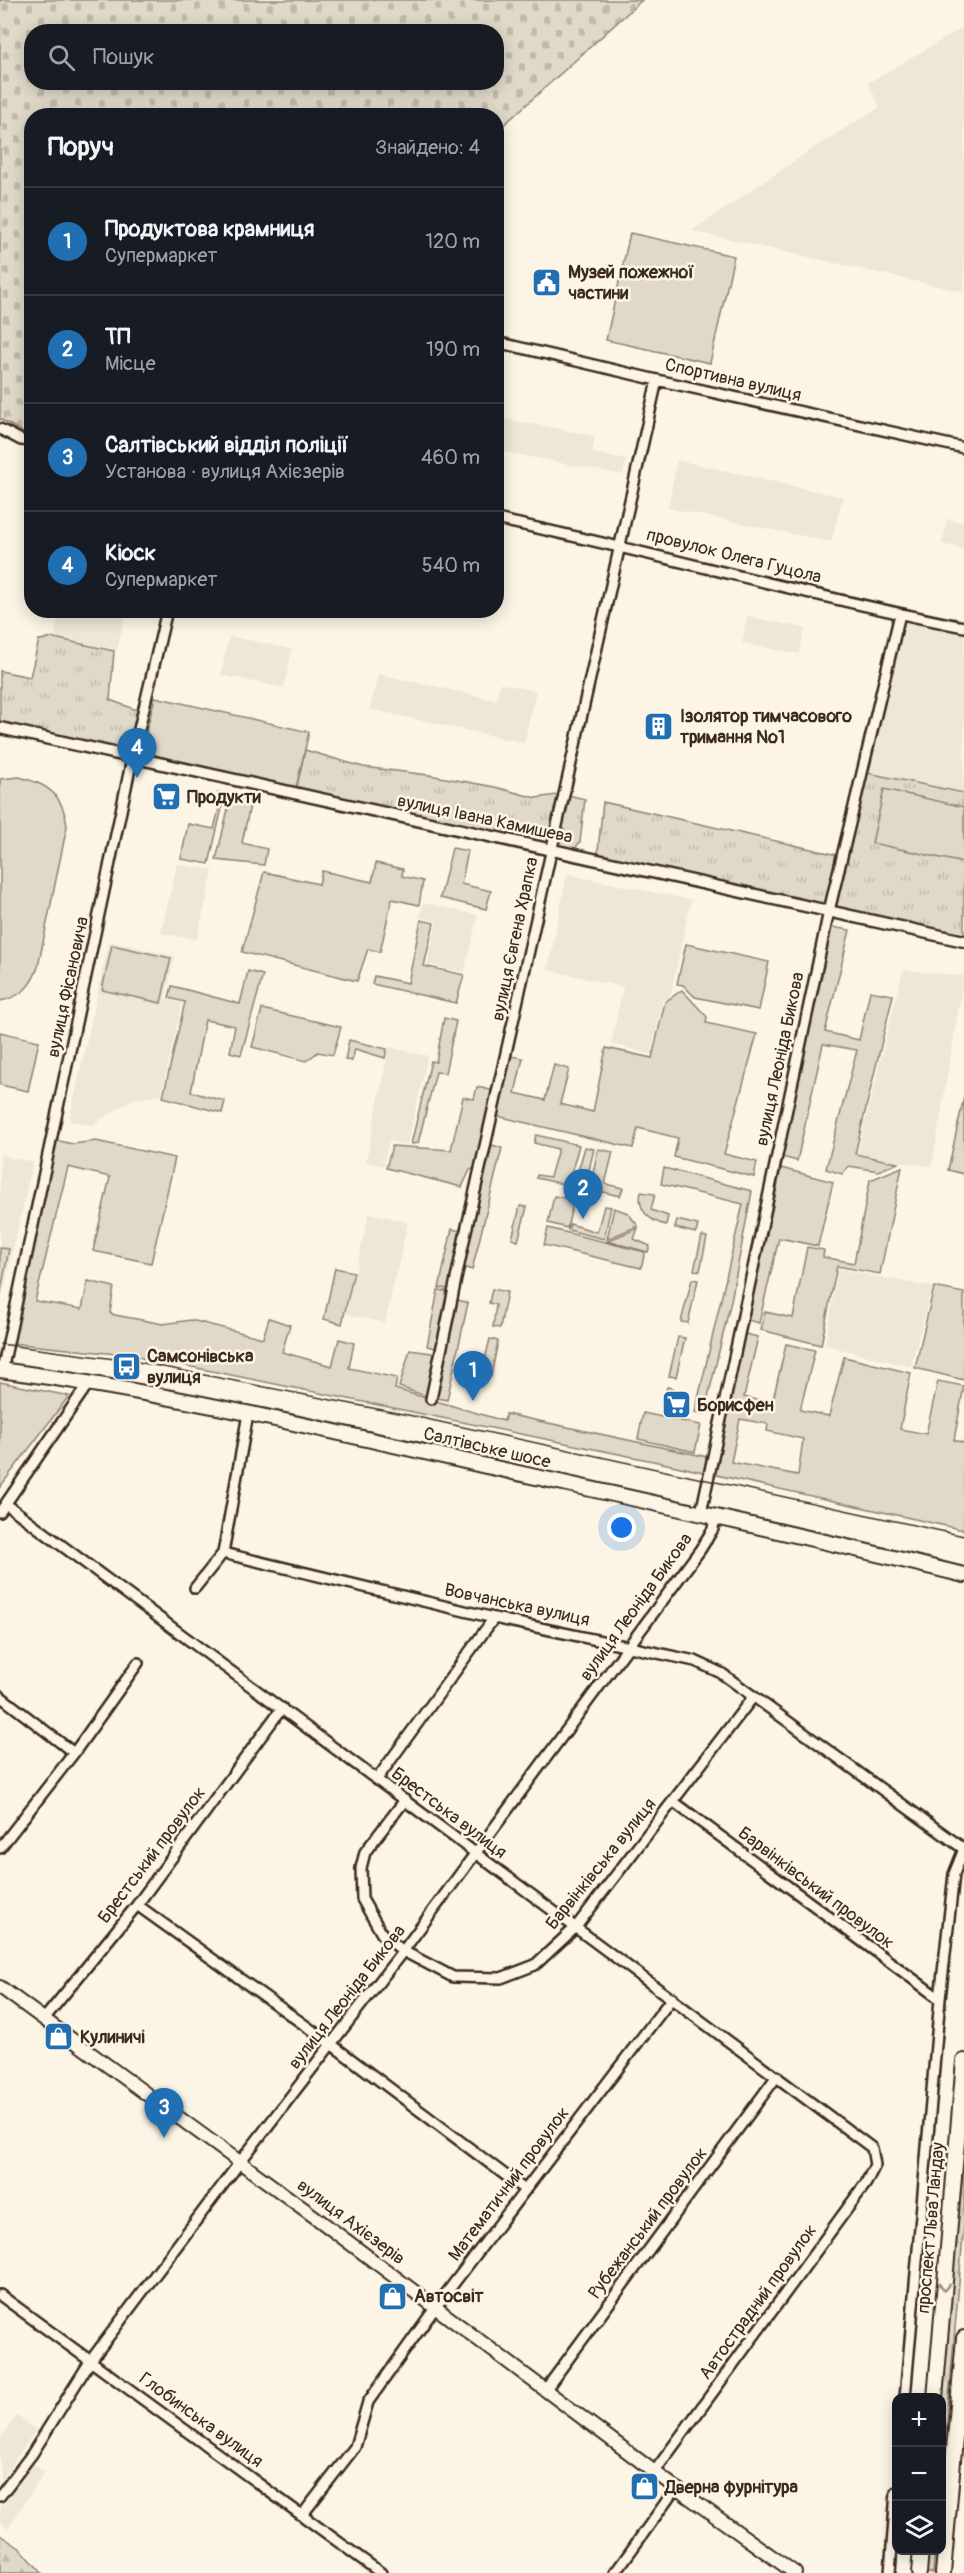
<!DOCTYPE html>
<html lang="uk">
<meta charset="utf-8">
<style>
body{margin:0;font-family:Pangolin,sans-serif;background:#242831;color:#f1f3f6}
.controls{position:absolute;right:18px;bottom:18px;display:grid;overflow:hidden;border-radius:12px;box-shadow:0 3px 15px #0003}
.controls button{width:54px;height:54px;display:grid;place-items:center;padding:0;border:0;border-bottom:2px solid #363941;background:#171b24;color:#f1f3f6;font:30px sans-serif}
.you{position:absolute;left:622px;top:1528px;width:21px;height:21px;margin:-15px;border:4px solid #fff;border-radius:50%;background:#1a73e8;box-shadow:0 0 0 9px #1a73e833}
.badge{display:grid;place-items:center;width:39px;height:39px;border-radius:50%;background:#1f6fb2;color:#fff;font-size:20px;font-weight:700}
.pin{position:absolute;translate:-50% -50px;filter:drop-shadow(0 2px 3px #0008)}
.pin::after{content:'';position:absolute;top:32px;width:21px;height:18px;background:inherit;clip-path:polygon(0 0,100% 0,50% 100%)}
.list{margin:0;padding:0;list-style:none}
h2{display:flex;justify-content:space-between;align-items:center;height:78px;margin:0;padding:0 24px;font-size:26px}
h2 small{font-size:20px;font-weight:400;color:#9ea1a6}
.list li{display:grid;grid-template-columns:39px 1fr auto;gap:18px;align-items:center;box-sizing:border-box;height:108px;padding:0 24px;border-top:2px solid #363941}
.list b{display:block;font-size:22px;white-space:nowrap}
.list p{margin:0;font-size:20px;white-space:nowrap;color:#9ea1a6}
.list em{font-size:20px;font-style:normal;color:#9ea1a6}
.icon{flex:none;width:33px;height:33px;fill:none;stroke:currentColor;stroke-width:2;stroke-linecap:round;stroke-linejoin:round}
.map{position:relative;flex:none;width:964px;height:2573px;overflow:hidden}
.search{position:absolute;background:#171b24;box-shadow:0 3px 15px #0003;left:24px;top:24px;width:480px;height:66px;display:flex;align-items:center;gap:15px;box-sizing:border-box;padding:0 21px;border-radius:24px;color:#9ea1a6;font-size:22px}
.panel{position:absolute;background:#171b24;box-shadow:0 3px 15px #0003;left:24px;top:108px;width:480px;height:510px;border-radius:24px}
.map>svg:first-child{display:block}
.built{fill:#eee6d6}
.grass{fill:url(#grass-tufts);stroke:#8e8173;stroke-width:1.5}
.forest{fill:url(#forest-firs);stroke:#8e8173;stroke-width:1.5}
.cemetery{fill:url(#cemetery-stones);stroke:#8e8173;stroke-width:1.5;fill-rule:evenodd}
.green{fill:#e0d8c8;stroke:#8e8173;stroke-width:1.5;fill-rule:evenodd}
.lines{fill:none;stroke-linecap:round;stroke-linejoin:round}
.minor-casing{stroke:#3b2a1e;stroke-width:14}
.tertiary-casing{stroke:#3b2a1e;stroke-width:15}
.secondary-casing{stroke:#3b2a1e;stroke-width:16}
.primary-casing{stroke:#3b2a1e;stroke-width:18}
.minor{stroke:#fcf5e5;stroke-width:9}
.tertiary{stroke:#fcf5e5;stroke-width:10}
.secondary{stroke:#fcf5e5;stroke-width:12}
.primary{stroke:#fcf5e5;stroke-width:14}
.tram{stroke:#3b2a1e;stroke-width:1.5}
.oneway{stroke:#9c9082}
.labels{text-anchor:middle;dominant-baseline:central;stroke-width:5;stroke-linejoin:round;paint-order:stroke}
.poi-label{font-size:18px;font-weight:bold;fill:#3b2a1e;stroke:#fcf5e5;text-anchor:start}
.street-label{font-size:18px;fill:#3b2a1e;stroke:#fcf5e5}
</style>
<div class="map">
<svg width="964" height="2573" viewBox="0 0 964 2573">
<defs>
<pattern id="grass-tufts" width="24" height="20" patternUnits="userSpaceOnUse" patternTransform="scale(1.5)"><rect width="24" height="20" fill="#e0d8c8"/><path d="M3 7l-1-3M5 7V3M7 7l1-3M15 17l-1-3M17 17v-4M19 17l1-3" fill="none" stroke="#c1baab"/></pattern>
<pattern id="forest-firs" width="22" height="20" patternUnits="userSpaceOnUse" patternTransform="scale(1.5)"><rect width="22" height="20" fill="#e0d8c8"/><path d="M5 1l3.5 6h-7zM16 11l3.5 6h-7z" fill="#c1baab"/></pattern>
<pattern id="cemetery-stones" width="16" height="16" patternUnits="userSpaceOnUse" patternTransform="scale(1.5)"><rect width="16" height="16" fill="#e0d8c8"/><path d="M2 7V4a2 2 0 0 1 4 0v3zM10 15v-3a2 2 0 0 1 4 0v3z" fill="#c1baab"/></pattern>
</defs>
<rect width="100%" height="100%" fill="#fcf5e5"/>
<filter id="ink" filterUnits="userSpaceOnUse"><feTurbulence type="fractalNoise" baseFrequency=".0167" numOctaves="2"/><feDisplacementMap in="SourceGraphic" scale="12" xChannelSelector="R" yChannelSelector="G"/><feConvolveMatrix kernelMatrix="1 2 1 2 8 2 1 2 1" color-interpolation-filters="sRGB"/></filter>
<g filter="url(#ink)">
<!-- built -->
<path class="built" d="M964,27V292L692,231L818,145L880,107L868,83Z
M496,417L595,436L592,453L626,460L623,475L500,451L502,437L497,436Z
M677,460L843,497L831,542L668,508Z
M947,519L964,523V549L942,544Z
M60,611H126L117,651L54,638Z
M747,616L805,628L799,654L742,643Z
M905,620L964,632V875L850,851Z
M229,636L292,649L284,688L221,675Z
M378,674L496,700L500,683L536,691L524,743L370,709Z
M177,864L213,870L197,940L161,933Z
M567,874L691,900L670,998L663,999L651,1054L611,1044L623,987L548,970Z
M423,903L478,915L464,973L427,964L437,922L420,917Z
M109,941L175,956L165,999L182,1003L165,1078L161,1095L133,1099L93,1125L69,1121Z
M903,970L964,976L932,1167L857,1154Z
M389,1047L428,1056L407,1145L389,1141L383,1166L366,1162Z
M0,1155L33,1162L0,1307Z
M369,1213L408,1222L385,1323L346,1314Z
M838,1269L932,1287L911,1367L825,1345Z
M17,2416L36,2430L0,2481V2439Z
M32,2463L45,2472L8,2528L0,2522V2504L3,2506Z"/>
<!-- grass -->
<path class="grass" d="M54,638L114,651L110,700L137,710L131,742L125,757L0,729V671L30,677L39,640Z
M305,750L363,767L429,775L495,787L536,798L564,794L585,799L580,842L570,855L295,795Z
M863,772L964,793V941L597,860L603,802L842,856Z
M964,2156V2225L942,2478V2403Z
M929,2551H935L933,2573H927Z"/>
<!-- forest -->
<path class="forest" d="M0,2535L21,2549L42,2573H0Z"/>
<!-- cemetery -->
<path class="cemetery" d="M0,0H642L497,131L496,116H32L31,437L0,419ZM32,32H496V82H32Z"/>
<!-- green -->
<path class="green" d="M630,233L734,256L710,363L606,340Z
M155,697L309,732L296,788L150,754L143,745Z
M19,777C49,784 63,795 67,826L38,967C31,987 21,997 0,1001V779Z
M884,789L964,807V863L872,843Z
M218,793L225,795L209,864L181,859L188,824L214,829L220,804L216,802Z
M231,796L251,801L242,843L267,849L264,865L216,860Z
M452,848L468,851L461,884L491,891L486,909L440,898Z
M376,863L403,869L402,876L423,881L419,905L392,899L380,952L368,949L357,981L242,952L264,872L319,884L322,871L372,882Z
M421,920L434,923L424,966L464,975L456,1003L372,984L374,976L408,983Z
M831,927L850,930L825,1032L859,1040L870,991L893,995L855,1154L898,1163L878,1171L849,1166L842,1174L826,1169L857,1050L823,1044L797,1161L782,1157Z
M686,944L769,962L759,1010L695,997L683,985L677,984Z
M112,945L171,958L161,1003L102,990Z
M248,971L263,975L241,1055L230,1052L235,1026L205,1020L191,1092L225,1101L222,1113L163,1097L185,1002L169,998L172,986L240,1004Z
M682,990L707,1017L706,1023L757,1034L724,1154L757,1162L754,1177L674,1157L678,1138L638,1128L633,1148L497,1116L511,1056L523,1058L515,1093L545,1100L554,1065L569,1069L560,1104L593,1112L606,1048L652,1058L665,1002Z
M262,1009L341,1027L333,1055L318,1052L306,1061L252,1047Z
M444,1018L456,1021L445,1073L436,1072L418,1143L411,1144L431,1061L436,1062Z
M0,1032L39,1041L28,1091L0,1085Z
M349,1040L387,1049L385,1058L355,1049L352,1061L345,1060Z
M477,1087L495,1091L476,1168L470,1170L462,1187L386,1168L392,1146L451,1150L463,1097L474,1099Z
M964,1097V1174L948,1170Z
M536,1135L579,1145L568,1185L536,1178L537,1175L550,1177L558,1149L534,1143Z
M55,1140L73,1144L96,1141L175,1158L151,1263L93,1251L110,1177L68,1167L35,1301L82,1309L88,1281L114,1287L110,1313L115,1315L163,1324L191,1320L263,1338L269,1318L290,1325L282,1352L332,1366L339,1339L354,1343L349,1368L397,1378L395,1389L504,1421L506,1414L717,1459L745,1334L758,1337L744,1397L772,1404L786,1344L815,1350L800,1410L829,1416L844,1357L911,1373L900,1429L926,1434L938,1381L964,1386L954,1440L964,1443V1530L658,1462L187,1366L126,1355L10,1343ZM740,1419L768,1424L767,1431L803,1439L798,1475L731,1462Z
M492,1145L502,1148L472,1270L463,1267Z
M585,1147L594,1149L584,1191L573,1189Z
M598,1149L613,1152L605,1184L623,1188L620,1196L590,1189Z
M902,1167L880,1274L837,1266L821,1345L761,1330L765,1312L793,1318L807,1247L824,1250L823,1257L854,1263L870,1180Z
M664,1168L752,1191L731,1301L704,1414L695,1412L743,1204L661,1184Z
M781,1168L833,1182L818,1246L779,1238L759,1323L748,1320Z
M641,1192L655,1194L651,1210L668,1216L666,1225C649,1221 637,1210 641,1192Z
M554,1196L574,1200L567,1228L548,1223Z
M520,1206L527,1207L518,1241L512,1239Z
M604,1206L611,1207L604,1239L568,1230L570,1224L597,1232Z
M614,1208L628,1213L638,1226L607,1239Z
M677,1220L698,1225L696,1233L675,1228Z
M548,1228L645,1252L641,1268L544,1245Z
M638,1228L634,1239L650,1246L648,1252L607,1241Z
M452,1229L465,1232L452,1289L439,1288Z
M702,1236L707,1237L700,1271L694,1270Z
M0,1248L9,1249L0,1296Z
M335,1268L354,1272L342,1324L324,1319Z
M692,1279L698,1280L688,1323L681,1322Z
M934,1287L964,1293V1380L915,1368Z
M492,1289L507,1292L500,1328L493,1327L496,1305L489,1303Z
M438,1290L452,1292L440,1349L427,1346Z
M458,1300L468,1303L447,1400L437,1398Z
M678,1337L685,1338L676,1377L669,1376Z
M490,1339L498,1341L491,1377L481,1375Z
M410,1350L438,1354L429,1397L399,1387Z
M0,1382L69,1396L0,1487Z
M667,1387L673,1388L668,1408L662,1407Z
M643,1413L701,1425L695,1452L638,1439Z"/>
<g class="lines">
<defs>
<path id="minor" d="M496,342L657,380L964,448
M0,429L21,440L32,441
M496,519C653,552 807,596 964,627
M2,1371L132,759L167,610
M431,1399L466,1231L657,380
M6,1504L872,2148L875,2165L866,2183L655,2471
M0,1512L88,1384
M701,1513L829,911L900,614
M223,1553L494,1618L695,1661L721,1673L964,1849
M195,1588L223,1553L248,1414
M0,1696L74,1753
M377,1779L494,1618
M405,1800L365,1852L361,1868L362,1899L382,1934L403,1951L453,1977L501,1978L535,1965L576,1927L753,1697
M674,1802L940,1999
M0,1848L74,1753L138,1663
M137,1905L331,2044L525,2190
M44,2019L137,1905L282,1708
M0,2295L381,2573
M546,2389L777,2076
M905,2398L940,1999L954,1874L964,1849
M0,2496L32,2454L91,2360L240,2162L403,1951L700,1550L713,1529L715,1516
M303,2514L355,2447L368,2402L435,2308L672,1998
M615,2573L676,2488
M890,2573L896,2492"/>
<path id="tertiary" d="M0,728L964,941"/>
<path id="secondary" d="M0,1987L315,2217L676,2488L795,2573"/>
<path id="primary" d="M0,1370C165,1392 328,1430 491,1467C649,1502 807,1536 964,1575
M935,2398L964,2061
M919,2573L921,2550
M943,2573L964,2338"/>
</defs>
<!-- minor casing -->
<use href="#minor" class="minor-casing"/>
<!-- tertiary casing -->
<use href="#tertiary" class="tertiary-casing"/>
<!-- secondary casing -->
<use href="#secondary" class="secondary-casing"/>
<!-- primary casing -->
<use href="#primary" class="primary-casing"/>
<!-- minor -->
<use href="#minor" class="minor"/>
<!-- tertiary -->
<use href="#tertiary" class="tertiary"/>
<!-- secondary -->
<use href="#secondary" class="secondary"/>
<!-- primary -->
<use href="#primary" class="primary"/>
<!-- tram -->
<path class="tram" d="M0,1344L138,1362L408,1415L964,1536"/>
</g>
<!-- one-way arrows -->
<defs><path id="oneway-chevron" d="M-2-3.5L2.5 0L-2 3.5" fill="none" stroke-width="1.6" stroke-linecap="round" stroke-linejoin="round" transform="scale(1.5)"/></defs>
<use class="oneway" href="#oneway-chevron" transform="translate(944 2287) rotate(95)"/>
</g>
<!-- icons -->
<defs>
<symbol id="civic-square" viewBox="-11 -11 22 22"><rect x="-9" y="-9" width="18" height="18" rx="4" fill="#1f6fb2" stroke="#fcf5e5"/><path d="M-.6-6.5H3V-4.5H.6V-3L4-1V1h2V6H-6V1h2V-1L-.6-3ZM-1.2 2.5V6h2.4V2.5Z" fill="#fff"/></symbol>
<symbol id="building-square" viewBox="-11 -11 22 22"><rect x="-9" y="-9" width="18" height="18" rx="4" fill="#1f6fb2" stroke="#fcf5e5"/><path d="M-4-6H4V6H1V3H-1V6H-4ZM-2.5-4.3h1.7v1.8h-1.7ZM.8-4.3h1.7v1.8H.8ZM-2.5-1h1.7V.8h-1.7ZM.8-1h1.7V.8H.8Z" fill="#fff"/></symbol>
<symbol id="supermarket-square" viewBox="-11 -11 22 22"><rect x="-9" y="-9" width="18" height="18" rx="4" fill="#1f6fb2" stroke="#fcf5e5"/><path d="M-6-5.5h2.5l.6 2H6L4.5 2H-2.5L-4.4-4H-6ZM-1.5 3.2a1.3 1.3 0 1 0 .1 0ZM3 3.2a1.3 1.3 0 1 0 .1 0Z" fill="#fff"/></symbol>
<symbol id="bus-square" viewBox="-11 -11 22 22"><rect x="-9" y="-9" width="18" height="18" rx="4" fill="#1f6fb2" stroke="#fcf5e5"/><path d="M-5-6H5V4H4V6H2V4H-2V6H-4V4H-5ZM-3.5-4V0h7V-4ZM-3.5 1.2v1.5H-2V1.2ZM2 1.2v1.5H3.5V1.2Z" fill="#fff"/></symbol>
<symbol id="shop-square" viewBox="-11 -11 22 22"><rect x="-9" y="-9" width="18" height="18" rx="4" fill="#1f6fb2" stroke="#fcf5e5"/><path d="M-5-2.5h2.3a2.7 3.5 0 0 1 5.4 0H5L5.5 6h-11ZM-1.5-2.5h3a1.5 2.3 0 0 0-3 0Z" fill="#fff"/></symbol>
</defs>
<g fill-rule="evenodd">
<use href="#civic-square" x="530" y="266" width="33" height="33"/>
<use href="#building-square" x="642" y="710" width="33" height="33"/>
<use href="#supermarket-square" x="150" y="780" width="33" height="33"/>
<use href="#bus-square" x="110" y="1350" width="33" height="33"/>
<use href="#supermarket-square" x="660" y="1388" width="33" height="33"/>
<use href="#shop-square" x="42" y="2020" width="33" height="33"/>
<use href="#shop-square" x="376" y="2280" width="33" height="33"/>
<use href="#shop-square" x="628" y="2470" width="33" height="33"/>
</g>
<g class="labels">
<!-- poi labels -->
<g class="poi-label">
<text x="568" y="272">Музей пожежної<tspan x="568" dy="21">частини</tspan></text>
<text x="680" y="716">Ізолятор тимчасового<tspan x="680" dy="21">тримання №1</tspan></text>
<text x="187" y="797">Продукти</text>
<text x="147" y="1356">Самсонівська<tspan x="147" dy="21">вулиця</tspan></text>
<text x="697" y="1405">Борисфен</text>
<text x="80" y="2037">Кулиничі</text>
<text x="414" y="2296">Автосвіт</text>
<text x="665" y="2487">Дверна фурнітура</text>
</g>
<!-- street labels -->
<g class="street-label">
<text transform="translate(733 380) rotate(13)">Спортивна вулиця</text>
<text transform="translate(734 556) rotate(14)">провулок Олега Гуцола</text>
<text transform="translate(485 819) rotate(12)">вулиця Івана Камишева</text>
<text transform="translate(515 939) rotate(-78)">вулиця Євгена Храпка</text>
<text transform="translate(68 987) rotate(-78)">вулиця Фісановича</text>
<text transform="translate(780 1059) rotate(-78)">вулиця Леоніда Бикова</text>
<text transform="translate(487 1448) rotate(13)">Салтівське шосе</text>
<text transform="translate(517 1605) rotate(12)">Вовчанська вулиця</text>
<text transform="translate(636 1607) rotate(-54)">вулиця Леоніда Бикова</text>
<text transform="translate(449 1813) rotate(37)">Брестська вулиця</text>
<text transform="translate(152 1855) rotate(-53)">Брестський провулок</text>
<text transform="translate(601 1864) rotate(-51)">Барвінківська вулиця</text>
<text transform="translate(816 1888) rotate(37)">Барвінківський провулок</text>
<text transform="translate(347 1997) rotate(-52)">вулиця Леоніда Бикова</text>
<text transform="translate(509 2184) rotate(-53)">Математичний провулок</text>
<text transform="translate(351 2222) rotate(37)">вулиця Ахієзерів</text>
<text transform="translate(648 2223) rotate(-53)">Рубежанський провулок</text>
<text transform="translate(931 2228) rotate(-85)">проспект Льва Ландау</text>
<text transform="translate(758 2302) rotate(-54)">Автострадний провулок</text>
<text transform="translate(201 2420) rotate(36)">Глобинська вулиця</text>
</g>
</g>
</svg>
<div class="controls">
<button>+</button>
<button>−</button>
<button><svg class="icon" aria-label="layers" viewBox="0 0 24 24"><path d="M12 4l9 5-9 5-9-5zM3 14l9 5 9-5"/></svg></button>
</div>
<div class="you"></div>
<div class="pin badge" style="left:473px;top:1401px">1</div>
<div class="pin badge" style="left:583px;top:1219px">2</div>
<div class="pin badge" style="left:164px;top:2138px">3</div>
<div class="pin badge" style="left:137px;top:778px">4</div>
<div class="search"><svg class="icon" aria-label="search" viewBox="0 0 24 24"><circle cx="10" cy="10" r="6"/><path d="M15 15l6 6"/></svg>Пошук</div>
<section class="panel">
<h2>Поруч<small>Знайдено: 4</small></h2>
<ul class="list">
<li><span class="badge">1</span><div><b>Продуктова крамниця</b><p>Супермаркет</p></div><em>120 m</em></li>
<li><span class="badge">2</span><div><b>ТП</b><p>Місце</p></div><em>190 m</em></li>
<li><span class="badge">3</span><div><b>Салтівський відділ поліції</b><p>Установа · вулиця Ахієзерів</p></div><em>460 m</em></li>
<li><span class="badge">4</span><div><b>Кіоск</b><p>Супермаркет</p></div><em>540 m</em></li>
</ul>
</section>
</div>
